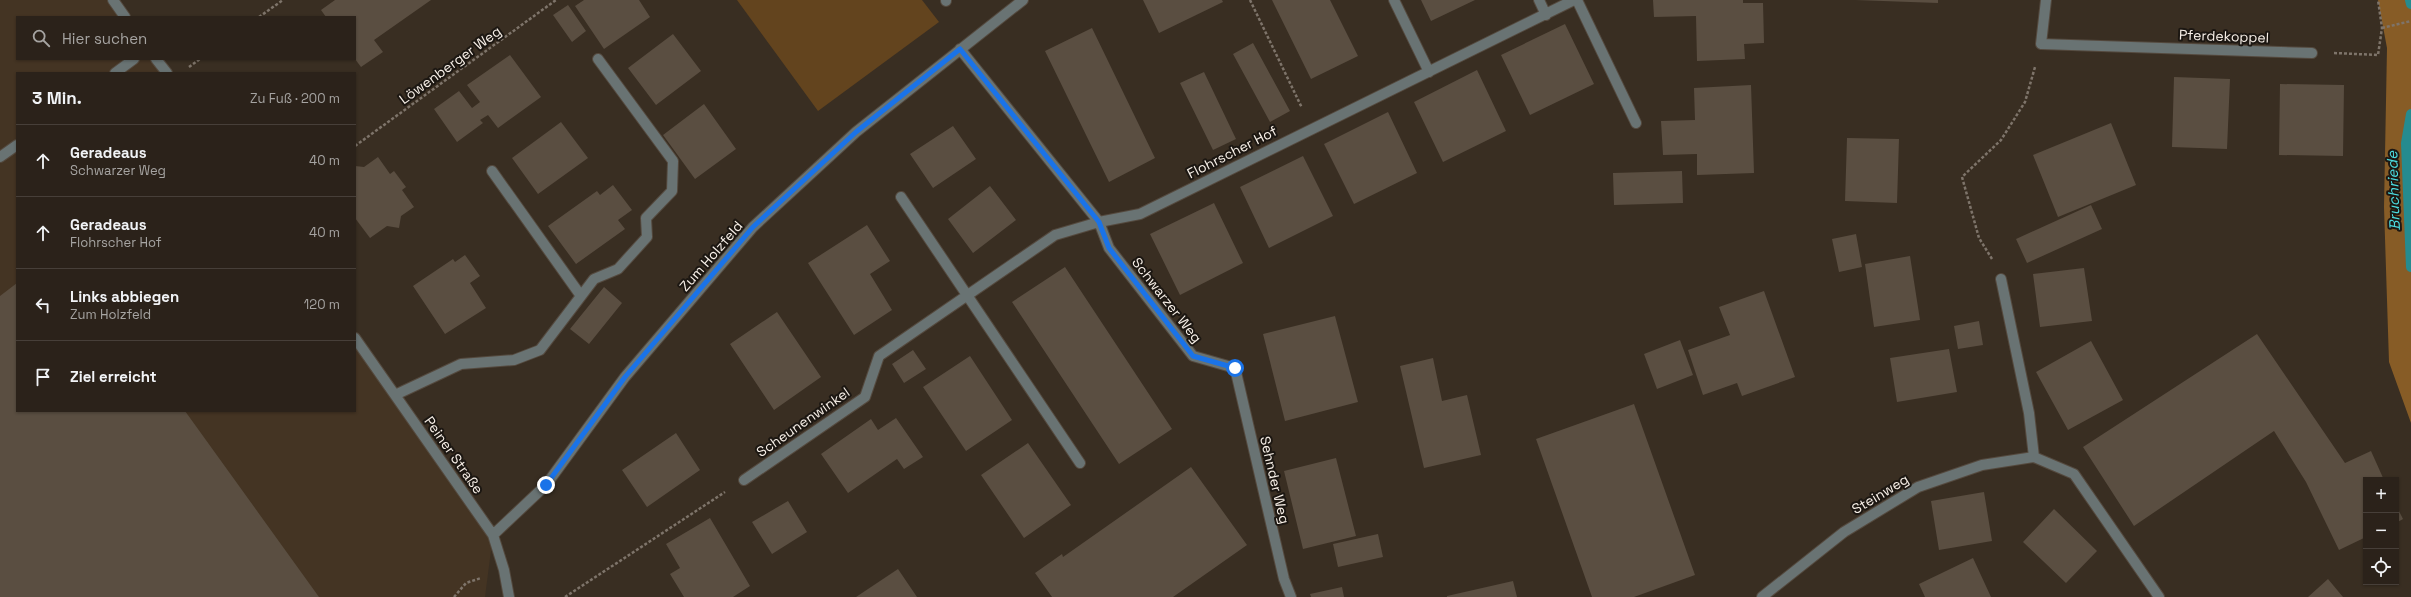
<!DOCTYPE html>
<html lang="de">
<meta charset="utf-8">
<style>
body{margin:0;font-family:"Space Grotesk",sans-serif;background:#332a23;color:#f1f3f6}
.controls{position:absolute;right:12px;bottom:12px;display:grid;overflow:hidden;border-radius:0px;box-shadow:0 1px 3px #0004}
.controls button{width:36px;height:36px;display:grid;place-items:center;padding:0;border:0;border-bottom:1px solid #473f39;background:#2b221a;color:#f1f3f6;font:20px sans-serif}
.stop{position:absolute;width:12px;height:12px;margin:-9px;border:3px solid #1a73e8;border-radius:50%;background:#fff}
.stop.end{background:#1a73e8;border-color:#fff;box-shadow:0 1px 4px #0008}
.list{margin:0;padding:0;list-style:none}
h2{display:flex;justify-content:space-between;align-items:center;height:52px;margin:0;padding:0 16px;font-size:17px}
h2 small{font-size:13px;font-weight:400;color:#a6a4a2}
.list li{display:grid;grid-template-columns:26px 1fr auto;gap:12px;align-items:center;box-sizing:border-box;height:72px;padding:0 16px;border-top:1px solid #473f39}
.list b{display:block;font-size:15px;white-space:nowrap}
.list p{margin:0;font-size:13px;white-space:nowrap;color:#a6a4a2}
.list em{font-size:13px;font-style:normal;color:#a6a4a2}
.icon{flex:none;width:22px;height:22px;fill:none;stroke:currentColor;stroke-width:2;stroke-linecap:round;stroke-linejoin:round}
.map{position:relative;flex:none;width:2411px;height:597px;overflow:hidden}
.search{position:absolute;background:#2b221a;box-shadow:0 1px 3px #0004;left:16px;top:16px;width:340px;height:44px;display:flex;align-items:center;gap:10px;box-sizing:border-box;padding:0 14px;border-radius:0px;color:#a6a4a2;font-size:15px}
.panel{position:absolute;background:#2b221a;box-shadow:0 1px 3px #0004;left:16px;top:72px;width:340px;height:340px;border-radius:0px}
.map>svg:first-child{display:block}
.built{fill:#443423}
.green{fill:#63441e}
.forest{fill:#875c26}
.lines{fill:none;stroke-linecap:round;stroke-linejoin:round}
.stream{stroke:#258b8f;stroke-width:10}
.building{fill:#5a4e41}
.minor-casing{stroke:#54493e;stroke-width:12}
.path{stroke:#7e746a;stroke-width:2.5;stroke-dasharray:3 2;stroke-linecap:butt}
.minor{stroke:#697373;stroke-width:10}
.route{stroke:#1a73e8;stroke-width:5}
.labels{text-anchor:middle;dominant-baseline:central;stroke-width:4;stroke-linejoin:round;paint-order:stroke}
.street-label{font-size:14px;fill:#f8f0e8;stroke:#1c1712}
.water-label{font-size:15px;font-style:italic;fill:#4bdade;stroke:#1c1712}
</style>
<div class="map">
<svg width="2411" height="597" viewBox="0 0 2411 597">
<rect width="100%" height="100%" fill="#392e22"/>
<!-- built -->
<path class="built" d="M0,0H113L125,17H17V59H156L167,73H17V411H355V338L493,535L485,597H0Z"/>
<!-- green -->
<path class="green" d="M737,0H922L939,22L818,111Z"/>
<!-- forest -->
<path class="forest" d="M2378,0H2411V423L2389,362L2384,207L2387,48Z"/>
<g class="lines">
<!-- stream -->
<path class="stream" d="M2410,0L2411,4
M2411,114L2406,143L2411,267"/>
</g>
<!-- building -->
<path class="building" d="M335,0H431L374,40L383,52L361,67L355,59V17H326L321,10Z
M584,0H639L650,17L604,49L575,6Z
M1143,0H1222L1223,2L1159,33Z
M1272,0H1330L1358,56L1311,79Z
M1421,0H1475L1431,21Z
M1653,0H1743V3H1763L1764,43L1744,44L1745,59L1697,61L1696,16L1654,17Z
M1855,0H1938V3Z
M568,5L586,31L572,42L553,15Z
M1565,24L1594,84L1530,115L1501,55Z
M1092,28L1155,158L1109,182L1045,51Z
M673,34L701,71L656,105L628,68Z
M1253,43L1290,111L1270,122L1233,54Z
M510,55L541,97L498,128L488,115L480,120L483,123L457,142L434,109L459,91L472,108L480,102L467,85Z
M1477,70L1506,131L1443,162L1414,102Z
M1204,72L1236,139L1213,150L1180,83Z
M2174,77L2230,79L2227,149L2172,147Z
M2280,84L2344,85L2343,156L2279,155Z
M1751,85L1754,173L1697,175V154L1663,155L1661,121L1695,120L1694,88Z
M704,104L736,149L695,179L663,135Z
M1388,112L1417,173L1354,204L1324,144Z
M561,122L588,158L538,194L512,158Z
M2111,123L2136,185L2058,217L2033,155Z
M953,126L976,159L933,188L910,154Z
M1847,138L1899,139L1897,203L1845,201Z
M1303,156L1333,216L1269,248L1240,187Z
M378,157L390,174L394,171L406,187L402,190L414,207L401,216L399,228L387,226L370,238L355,218V166L364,167Z
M1682,171L1683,203L1614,205L1613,173Z
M613,185L632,210L618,220L625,229L576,264L548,226L597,191L600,195Z
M990,186L1016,220L973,253L948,219Z
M1214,203L1243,263L1180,295L1150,234Z
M2091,205L2102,229L2027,263L2016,239Z
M867,225L890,261L870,274L892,310L854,335L808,263Z
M1856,234L1862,267L1839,272L1832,239Z
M465,255L480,276L470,283L486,308L445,334L413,286L453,259L455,262Z
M1910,256L1920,320L1874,327L1865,264Z
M1065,267L1172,429L1119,464L1012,302Z
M2084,268L2092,321L2040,327L2033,274Z
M17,283V411H185L319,597H0V296Z
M604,287L622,303L589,344L570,329Z
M1764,291L1795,377L1742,396L1737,383L1703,395L1688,350L1730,335L1719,307Z
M777,312L821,377L774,410L730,344Z
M1335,316L1358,402L1285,421L1263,334Z
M1979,321L1983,345L1958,349L1954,326Z
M2257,334L2345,463L2371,451L2384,480H2366V537L2339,550L2306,482L2274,431L2134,526L2083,447Z
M1680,340L1693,375L1657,389L1644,354Z
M2091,341L2123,400L2068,430L2036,372Z
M1949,349L1957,392L1897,402L1890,358Z
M913,350L926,369L904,383L892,364Z
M970,356L1012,420L966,451L923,387Z
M1433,358L1442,401L1467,395L1481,455L1424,468L1400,366Z
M1634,404L1695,575L1634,597H1592L1536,439Z
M896,418L923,457L904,469L897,459L848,493L821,454L871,419L878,430Z
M676,433L700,470L647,507L622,470Z
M1028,443L1071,505L1024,538L981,475Z
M1336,458L1356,536L1303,549L1284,471Z
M1191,467L1247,545L1173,597H1052L1035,573L1062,554L1063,557Z
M1984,492L1992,541L1939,550L1931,501Z
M788,501L807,532L772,554L752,522Z
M2396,505L2403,519L2396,523Z
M2054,509L2097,551L2066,583L2023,542Z
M710,518L750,586L733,597H684L670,574L680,568L666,544Z
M1378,534L1383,557L1338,567L1333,544Z
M1973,558L1991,597H1925L1919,584Z
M898,569L917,597H856Z
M2328,579L2343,597H2308Z
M1513,581L1517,597H1447V596Z
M1342,587L1344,597H1311L1310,594Z"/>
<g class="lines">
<defs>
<path id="minor" d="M113,0L125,17
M946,0V1
M1394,0L1429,72
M1539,0L1546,15
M1577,0L1636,123
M2046,0L2041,44L2312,53
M960,49L1099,222L1109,248L1193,356L1235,368L1284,579L1291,597
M156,59L167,73
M115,73L134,59
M0,157L17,145
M492,171L581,296
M901,197L1080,463
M2001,279L2029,413L2034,457
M355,338L493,535L504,570L509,597
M395,395L461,364L514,360L540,350L594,279L618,269L647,237L646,218L672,191L673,161L598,59
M744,480L865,397L879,356L1055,235L1099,222L1140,214L1574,0
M493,535L546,485L625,377L753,227L856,132L1023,0
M1762,597L1844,532L1918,487L1982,465L2034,457L2074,474L2159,597"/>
</defs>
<!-- minor casing -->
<use href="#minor" class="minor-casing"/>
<!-- path -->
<path class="path" d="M1250,0L1302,108
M259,17L283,0
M2382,28L2411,21
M2334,53L2378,55L2382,28L2378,0
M189,67L200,59
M355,146L556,0
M1992,259L1979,238L1962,177L2001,140L2025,102L2035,67
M454,597L466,583L481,578
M565,597L725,492"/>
<!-- minor -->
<use href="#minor" class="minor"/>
</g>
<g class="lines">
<!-- route -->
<path class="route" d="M546,485L625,377L753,227L856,132L960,49L1099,222L1109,248L1193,356L1235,368"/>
</g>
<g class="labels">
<!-- street labels -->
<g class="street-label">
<text transform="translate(2224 36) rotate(2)">Pferdekoppel</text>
<text transform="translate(450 65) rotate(-36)">Löwenberger Weg</text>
<text transform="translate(1232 152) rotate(-27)">Flohrscher Hof</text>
<text transform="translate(711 256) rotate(-49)">Zum Holzfeld</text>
<text transform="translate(1167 300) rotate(52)">Schwarzer Weg</text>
<text transform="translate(803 422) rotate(-35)">Scheunenwinkel</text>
<text transform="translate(454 455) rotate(55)">Peiner Straße</text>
<text transform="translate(1275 480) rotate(77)">Sehnder Weg</text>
<text transform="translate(1880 494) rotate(-31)">Steinweg</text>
</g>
<!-- water labels -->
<g class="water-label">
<text transform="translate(2393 191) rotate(-92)">Bruchriede</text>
</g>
</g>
</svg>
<div class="controls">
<button>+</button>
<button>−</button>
<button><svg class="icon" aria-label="locate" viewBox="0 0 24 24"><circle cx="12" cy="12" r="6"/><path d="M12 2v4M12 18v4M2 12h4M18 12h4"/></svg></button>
</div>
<div class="stop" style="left:1235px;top:368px"></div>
<div class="stop end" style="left:546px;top:485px"></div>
<div class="search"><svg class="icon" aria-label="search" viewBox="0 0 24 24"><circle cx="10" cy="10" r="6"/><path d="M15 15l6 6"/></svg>Hier suchen</div>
<section class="panel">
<h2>3 Min.<small>Zu Fuß · 200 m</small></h2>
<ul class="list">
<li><svg class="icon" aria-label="ahead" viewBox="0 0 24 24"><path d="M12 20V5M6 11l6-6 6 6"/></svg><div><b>Geradeaus</b><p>Schwarzer Weg</p></div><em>40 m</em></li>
<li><svg class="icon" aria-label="ahead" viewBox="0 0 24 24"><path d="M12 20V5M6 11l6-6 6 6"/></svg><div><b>Geradeaus</b><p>Flohrscher Hof</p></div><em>40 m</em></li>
<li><svg class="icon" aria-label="left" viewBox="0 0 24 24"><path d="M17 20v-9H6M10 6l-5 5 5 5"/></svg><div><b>Links abbiegen</b><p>Zum Holzfeld</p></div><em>120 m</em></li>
<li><svg class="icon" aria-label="arrive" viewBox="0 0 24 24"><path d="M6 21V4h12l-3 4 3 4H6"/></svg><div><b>Ziel erreicht</b></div></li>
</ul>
</section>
</div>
